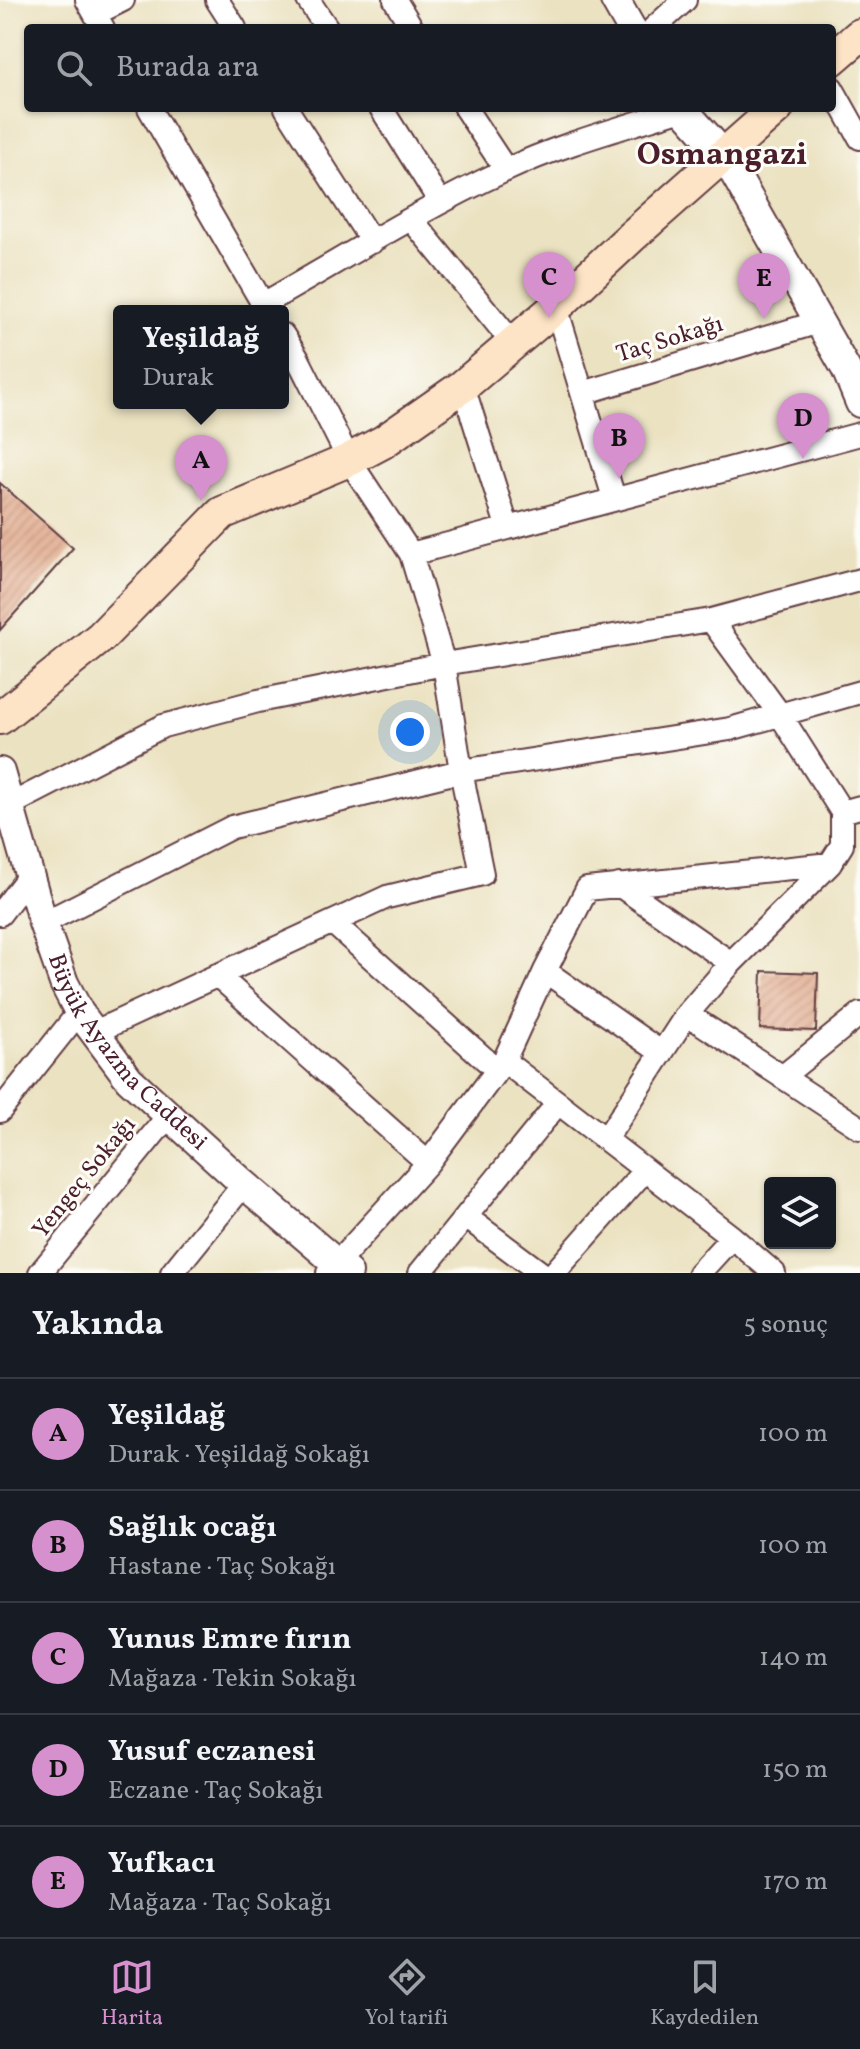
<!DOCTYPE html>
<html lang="tr">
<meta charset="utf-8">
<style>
body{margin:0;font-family:Vollkorn,serif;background:#20242c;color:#f1f3f6}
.controls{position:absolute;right:24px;bottom:24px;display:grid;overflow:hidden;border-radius:8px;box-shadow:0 2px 6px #0004}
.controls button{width:72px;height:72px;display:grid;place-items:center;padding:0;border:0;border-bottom:2px solid #363941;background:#171b24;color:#f1f3f6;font:40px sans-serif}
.you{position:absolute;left:410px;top:732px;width:28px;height:28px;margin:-20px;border:6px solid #fff;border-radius:50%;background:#1a73e8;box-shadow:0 0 0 12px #1a73e833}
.badge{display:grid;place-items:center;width:52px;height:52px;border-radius:50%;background:#d690ce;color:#111;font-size:26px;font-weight:700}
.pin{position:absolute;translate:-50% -66px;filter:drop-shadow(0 2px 4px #0008)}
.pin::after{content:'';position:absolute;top:42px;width:28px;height:24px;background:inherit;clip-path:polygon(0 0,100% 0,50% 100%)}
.popup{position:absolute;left:113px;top:305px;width:176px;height:104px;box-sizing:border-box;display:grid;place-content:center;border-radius:8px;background:#171b24;filter:drop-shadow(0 2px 6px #0005);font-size:26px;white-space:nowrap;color:#9ea1a6}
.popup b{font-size:30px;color:#f1f3f6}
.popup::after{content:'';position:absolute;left:50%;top:100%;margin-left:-16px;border:16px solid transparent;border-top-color:#171b24}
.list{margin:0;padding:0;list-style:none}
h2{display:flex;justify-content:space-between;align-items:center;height:104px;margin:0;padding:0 32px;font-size:34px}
h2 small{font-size:26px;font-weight:400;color:#9ea1a6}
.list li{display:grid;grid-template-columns:52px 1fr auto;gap:24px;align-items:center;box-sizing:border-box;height:112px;padding:0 32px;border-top:2px solid #363941}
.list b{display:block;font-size:30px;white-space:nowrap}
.list p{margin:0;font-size:26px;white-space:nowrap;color:#9ea1a6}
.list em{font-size:26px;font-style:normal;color:#9ea1a6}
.icon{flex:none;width:44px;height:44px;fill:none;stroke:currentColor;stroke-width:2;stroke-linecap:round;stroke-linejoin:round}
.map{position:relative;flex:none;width:860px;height:1273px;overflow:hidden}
.search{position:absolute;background:#171b24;box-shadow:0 2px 6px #0004;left:24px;right:24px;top:24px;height:88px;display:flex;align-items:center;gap:20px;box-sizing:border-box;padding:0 28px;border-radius:8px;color:#9ea1a6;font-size:30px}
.sheet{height:664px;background:#171b24}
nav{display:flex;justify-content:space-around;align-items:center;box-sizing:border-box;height:112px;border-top:2px solid #363941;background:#171b24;font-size:22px;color:#9ea1a6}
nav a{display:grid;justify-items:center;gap:4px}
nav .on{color:#d690ce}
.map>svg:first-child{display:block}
.building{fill:url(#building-hatch)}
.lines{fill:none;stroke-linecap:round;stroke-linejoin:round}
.minor-casing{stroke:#623c42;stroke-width:26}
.tertiary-casing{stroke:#623c42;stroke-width:32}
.secondary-casing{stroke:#623c42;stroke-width:36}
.minor{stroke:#fff;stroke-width:22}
.tertiary{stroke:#fff;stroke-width:28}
.secondary{stroke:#fee4c6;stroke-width:32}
.labels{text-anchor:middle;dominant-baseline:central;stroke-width:6;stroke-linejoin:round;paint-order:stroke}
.street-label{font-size:24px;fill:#4a1f2b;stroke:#fdfcf7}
.district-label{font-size:32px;font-weight:bold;fill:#4a1f2b;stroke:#fdfcf7}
</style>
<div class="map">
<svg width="860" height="1273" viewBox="0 0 860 1273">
<defs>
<pattern id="building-hatch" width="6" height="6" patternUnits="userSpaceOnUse" patternTransform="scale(2)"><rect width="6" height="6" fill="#dea181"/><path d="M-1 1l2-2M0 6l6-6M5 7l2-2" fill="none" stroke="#b6836a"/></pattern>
</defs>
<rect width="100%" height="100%" fill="#fdfcf7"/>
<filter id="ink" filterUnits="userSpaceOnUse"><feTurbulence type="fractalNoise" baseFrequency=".0125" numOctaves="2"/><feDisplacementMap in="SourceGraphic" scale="16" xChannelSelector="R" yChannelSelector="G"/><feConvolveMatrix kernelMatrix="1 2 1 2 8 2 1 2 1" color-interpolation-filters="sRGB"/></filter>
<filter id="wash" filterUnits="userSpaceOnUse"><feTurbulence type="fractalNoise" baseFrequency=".006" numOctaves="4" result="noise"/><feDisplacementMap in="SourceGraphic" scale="32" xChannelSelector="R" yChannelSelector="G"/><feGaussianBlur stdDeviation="1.8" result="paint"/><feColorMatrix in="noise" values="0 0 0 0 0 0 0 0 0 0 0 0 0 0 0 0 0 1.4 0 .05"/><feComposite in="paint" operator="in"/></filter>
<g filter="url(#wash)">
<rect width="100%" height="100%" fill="#ebe2c1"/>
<g id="blocks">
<!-- building -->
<path class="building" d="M0,483L73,548L0,630Z
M762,971L818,973L816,1031L760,1029Z"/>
</g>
</g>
<g filter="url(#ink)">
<use href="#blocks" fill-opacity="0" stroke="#623c42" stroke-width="2"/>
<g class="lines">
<defs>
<path id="minor" d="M87,0L103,28
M217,0L235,28
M308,0L327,28
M395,0L412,28
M95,14L123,0
M654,28L685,0
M832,88L860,138
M149,108L267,311
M286,108L372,242
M381,108L440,202
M465,108L506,170
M412,220L512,342
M263,304C343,259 421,209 504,171C561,144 622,128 682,109
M556,307L614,498
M283,335L298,359L349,460L411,554
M463,386L507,526
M583,393L819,322
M711,620L781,716L842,812L860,807
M10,805L163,726L258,701L444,664L711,620L860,580
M830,864L842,845V812
M619,885L731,963
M0,914L29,876
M43,923L232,827L461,771L730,729L860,692
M333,923L497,1070
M545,971L662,1053
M217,975L428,1163
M687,1014L860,1128
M95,1032L387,897L482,874L461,771L444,664L411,554L860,434
M504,1061L732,1237L774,1273
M782,1077L860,1014
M0,1111L79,1012
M466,1217L541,1273
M40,1273L169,1115
M172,1273L244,1184
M328,1273L428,1163L504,1061L545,971L587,889L830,864L731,963L687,1014L606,1139
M420,1273L558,1103
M554,1273L645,1170
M699,1273L732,1237"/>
<g id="tertiary">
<path d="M615,0L631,28"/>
<path d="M682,108L724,155L846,369L860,403"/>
<path id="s1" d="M0,772L43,923L64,983L79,1012L129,1079L244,1184L348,1273"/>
</g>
<path id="secondary" d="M832,59L860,35
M0,718L101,637L222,513L349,460L383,442L463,386L556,307L631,237L777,108"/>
</defs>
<!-- minor casing -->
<use href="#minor" class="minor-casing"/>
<!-- tertiary casing -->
<use href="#tertiary" class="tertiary-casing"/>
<!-- secondary casing -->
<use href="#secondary" class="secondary-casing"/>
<!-- minor -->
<use href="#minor" class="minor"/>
<!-- tertiary -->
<use href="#tertiary" class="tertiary"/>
<!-- secondary -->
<use href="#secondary" class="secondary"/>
</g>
</g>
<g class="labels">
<!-- street labels -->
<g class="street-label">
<text transform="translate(670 340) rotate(-17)">Taç Sokağı</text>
<text stroke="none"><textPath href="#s1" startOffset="314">Büyük Ayazma Caddesi</textPath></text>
<text transform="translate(85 1178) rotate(-51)">Yengeç Sokağı</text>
</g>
<!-- district labels -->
<g class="district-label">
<text x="722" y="156">Osmangazi</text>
</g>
</g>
</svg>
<div class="controls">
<button><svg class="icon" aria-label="layers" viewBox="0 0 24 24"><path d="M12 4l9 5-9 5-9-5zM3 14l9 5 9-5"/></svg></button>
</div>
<div class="you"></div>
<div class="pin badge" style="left:201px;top:501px">A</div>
<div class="popup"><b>Yeşildağ</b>Durak</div>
<div class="pin badge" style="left:619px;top:479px">B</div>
<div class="pin badge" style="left:549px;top:318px">C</div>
<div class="pin badge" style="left:803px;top:459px">D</div>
<div class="pin badge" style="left:764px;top:319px">E</div>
<div class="search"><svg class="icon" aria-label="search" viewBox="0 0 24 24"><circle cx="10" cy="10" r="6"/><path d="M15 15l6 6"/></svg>Burada ara</div>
</div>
<section class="sheet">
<h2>Yakında<small>5 sonuç</small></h2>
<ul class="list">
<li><span class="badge">A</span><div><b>Yeşildağ</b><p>Durak · Yeşildağ Sokağı</p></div><em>100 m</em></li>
<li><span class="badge">B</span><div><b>Sağlık ocağı</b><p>Hastane · Taç Sokağı</p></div><em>100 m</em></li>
<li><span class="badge">C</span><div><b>Yunus Emre fırın</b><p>Mağaza · Tekin Sokağı</p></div><em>140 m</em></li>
<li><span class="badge">D</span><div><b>Yusuf eczanesi</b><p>Eczane · Taç Sokağı</p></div><em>150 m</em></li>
<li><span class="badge">E</span><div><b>Yufkacı</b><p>Mağaza · Taç Sokağı</p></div><em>170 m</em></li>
</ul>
</section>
<nav>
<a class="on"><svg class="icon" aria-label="map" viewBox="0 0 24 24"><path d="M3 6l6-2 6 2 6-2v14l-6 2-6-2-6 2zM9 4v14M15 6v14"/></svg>Harita</a>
<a><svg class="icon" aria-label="directions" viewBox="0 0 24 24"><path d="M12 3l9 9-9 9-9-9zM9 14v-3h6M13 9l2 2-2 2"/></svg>Yol tarifi</a>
<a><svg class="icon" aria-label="saved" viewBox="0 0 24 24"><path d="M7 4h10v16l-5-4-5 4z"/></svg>Kaydedilen</a>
</nav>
